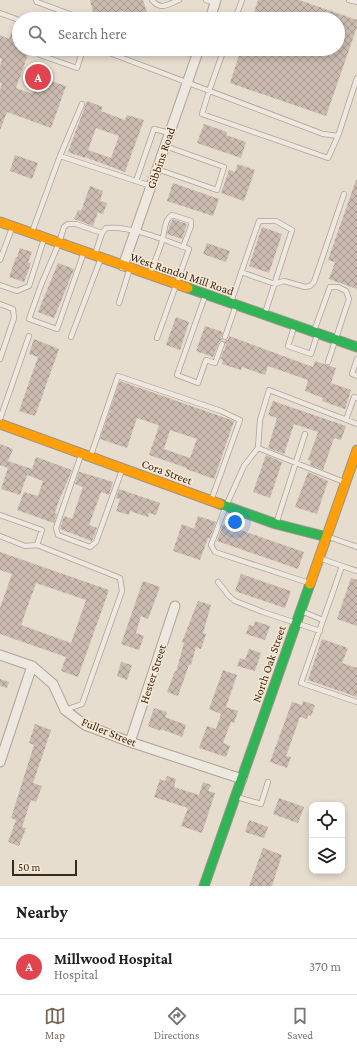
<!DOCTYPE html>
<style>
body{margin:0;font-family:"Crimson Pro",serif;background:#f6f6f6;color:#222}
.controls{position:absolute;right:12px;bottom:12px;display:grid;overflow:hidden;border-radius:8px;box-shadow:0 2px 6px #0003}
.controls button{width:36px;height:36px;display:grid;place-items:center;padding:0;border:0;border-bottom:1px solid #e0e0e0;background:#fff;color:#222;font:20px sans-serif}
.scale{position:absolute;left:12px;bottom:10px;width:65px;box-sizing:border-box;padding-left:4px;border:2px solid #3c291e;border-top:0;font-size:11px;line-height:14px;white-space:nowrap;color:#3c291e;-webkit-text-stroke:3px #f8e9d4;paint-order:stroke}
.you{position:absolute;left:235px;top:522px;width:14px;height:14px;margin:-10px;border:3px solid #fff;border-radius:50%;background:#1a73e8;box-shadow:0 0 0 6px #1a73e833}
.badge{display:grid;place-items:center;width:26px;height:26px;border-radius:50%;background:#78685c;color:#fff;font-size:13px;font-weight:700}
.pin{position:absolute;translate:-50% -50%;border:2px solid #fff;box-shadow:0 1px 4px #0006}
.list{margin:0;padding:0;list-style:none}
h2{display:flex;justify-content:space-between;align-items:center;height:52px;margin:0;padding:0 16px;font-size:17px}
h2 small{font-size:13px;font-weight:400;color:#767676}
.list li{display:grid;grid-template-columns:26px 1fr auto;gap:12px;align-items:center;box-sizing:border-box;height:56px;padding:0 16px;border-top:1px solid #e0e0e0}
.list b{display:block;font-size:15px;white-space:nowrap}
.list p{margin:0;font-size:13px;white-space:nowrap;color:#767676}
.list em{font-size:13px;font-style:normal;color:#767676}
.icon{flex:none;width:22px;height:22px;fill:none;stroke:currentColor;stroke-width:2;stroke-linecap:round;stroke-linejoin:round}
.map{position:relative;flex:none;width:357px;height:886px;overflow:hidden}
.search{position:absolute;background:#fff;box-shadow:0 2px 6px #0003;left:12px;right:12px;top:12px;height:44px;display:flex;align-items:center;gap:10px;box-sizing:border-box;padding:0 14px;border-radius:22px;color:#767676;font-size:15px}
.sheet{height:108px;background:#fff}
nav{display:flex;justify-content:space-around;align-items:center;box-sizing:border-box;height:56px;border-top:1px solid #e0e0e0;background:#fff;font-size:11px;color:#767676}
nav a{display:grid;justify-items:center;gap:2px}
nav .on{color:#78685c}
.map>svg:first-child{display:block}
.building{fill:url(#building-cross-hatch);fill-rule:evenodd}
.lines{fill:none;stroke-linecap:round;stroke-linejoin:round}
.lane-casing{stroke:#aca297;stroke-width:6}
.street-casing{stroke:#aca297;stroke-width:11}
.fast-casing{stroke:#9b9287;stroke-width:11}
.slow-casing{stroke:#9b9287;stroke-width:11}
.lane{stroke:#eee8e0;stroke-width:4.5}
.street{stroke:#eee8e0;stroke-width:9}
.fast{stroke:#30b455;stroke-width:9}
.slow{stroke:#ff9f0a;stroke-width:9}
.labels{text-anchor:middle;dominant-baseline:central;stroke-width:3;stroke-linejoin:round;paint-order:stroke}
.street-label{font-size:12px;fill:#3c291e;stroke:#f8e9d4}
</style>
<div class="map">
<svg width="357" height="886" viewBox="0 0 357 886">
<defs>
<pattern id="building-cross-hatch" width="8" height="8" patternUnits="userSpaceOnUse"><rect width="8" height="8" fill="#cabaaf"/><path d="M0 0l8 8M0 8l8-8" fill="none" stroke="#a5978e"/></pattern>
</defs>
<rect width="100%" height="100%" fill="#e6ddce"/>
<!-- building -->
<path class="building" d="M90,0H143L148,16L137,19H126L124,11L94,17Z
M258,0H299L357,20V27L326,116L230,83L241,49H338V19H252Z
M13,28L19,30V49H30L16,88L32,94L39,77L66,86L51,128L7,112L0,130V90L2,83H0V66L2,59L0,58V35L9,39Z
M87,101L103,107L101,111L125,120L127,115L144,120L125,172L85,157V158L68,152ZM96,128L119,136L111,158L88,150Z
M204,124L227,132L226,135L246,142L241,158L197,143Z
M15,155L38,163L32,179L10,171Z
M238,164L255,170L244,201L221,193L229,170L235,172Z
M356,180H357V289L329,279L335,262L328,260Z
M173,183L219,199L213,216L167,201Z
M90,186L103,191L100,201L107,203L103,214L98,212L93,226L74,219L78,210L81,211Z
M173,219L187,224L182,239L167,234L170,224Z
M262,227L282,234L269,273L249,266Z
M207,243L230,251L226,262L203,254Z
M20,248L32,252L28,262L31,263L24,282L9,277L16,257H17Z
M58,263L74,269L54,318L38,312Z
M176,317L189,322L180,350L166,345Z
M205,326L223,332L221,338L224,341L228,340L229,336L313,367L315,361L336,368L331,383L351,390L345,409L322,401L323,398L305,391L308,380L268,366L265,375L242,367L241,370L222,364L223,360L220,359L226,345L224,341L221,340L219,342L213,357L196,351Z
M34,339L59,349L35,416L19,411L38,357L29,354Z
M120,381L234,421L214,479L186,469L187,468L149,455L159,426L158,425L137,418L127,448L100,439ZM170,430L197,439L190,458L164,449Z
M273,401L346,426L341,440L334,438L323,470L310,465L311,461L308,460L318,432L294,424L284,454L268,448L277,418L268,415Z
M0,444L13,449L8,461L32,469L36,457L72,470L58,503L55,513L57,514L54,523L17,510L24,492L38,496L43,481L27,475L20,495L1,489L8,468L0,465Z
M266,455L282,462L270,498L253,492Z
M79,472H80L113,482L109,495L101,492L89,525L97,528L92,541L60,529L64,516L72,519L83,487L75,484Z
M308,472L328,481L317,514L295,507Z
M119,489L160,503L156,515L149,513L148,517L130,511L129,515L116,511L120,499L116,498Z
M198,516L216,522L210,538H208L200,560L173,551L182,524L194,529Z
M223,524L304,552L298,569L217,541Z
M0,552L109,590L78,677L61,671L66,657L0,634V608L12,574L0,570ZM36,583L86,600L71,643L21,625Z
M241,574L291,591L285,608L235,591Z
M351,578L357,580V626L337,619Z
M143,581L160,587L148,619L141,616L136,633L144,636L139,650L121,644Z
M198,601L211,605L203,633L206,634L201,649L196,647L191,665H189L178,696L167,692L175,671L176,672L184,643L182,642Z
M255,621L270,626L265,640L246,634L249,625L254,626Z
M322,639L348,648L342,663L357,668V697L308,680Z
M249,649L261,653L255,671L237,666L240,658L245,660Z
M121,662L132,665L127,680L117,676Z
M223,670L237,675L226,707L238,711L234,723L231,722L223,743L230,746L226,757L199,748L207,726L216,729L221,714L209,709Z
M0,679L9,682L7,688L0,686Z
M303,701L315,705L311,716L308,715L307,719L300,717L286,756L291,757L287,768L270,762L292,702L302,705Z
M154,708L167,712L165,717L186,725L182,737L161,729L160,731L148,726Z
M35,724L51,730L33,783L42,786L36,802L31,800L22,827L26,828L19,846L8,842L16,820L11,818L34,745L29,743Z
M167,776L176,779L174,787L199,795L203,782L211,785L208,791L215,793L202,833L181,826L188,808L154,797L160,779L165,781Z
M279,798L304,807L298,823L273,814Z
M249,820L268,827L264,838L245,832Z
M263,848L282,855L272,886H249Z"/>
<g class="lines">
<defs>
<path id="lane" d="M36,0L37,2L83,19
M152,0C160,11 169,4 179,0
M206,0L215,3
M349,0L357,2
M0,13L19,20
M235,19L242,0
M43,49L40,55L77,68L83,49
M99,49L323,134L338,136L357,78
M169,49L179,52L197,54
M224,49L209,91L202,114L328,158L338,136
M60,156L151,186
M157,169L217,190L224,167L165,146
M136,181L154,129L170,133
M32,232L60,156L82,104
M84,252L57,329L29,319L41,285L59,243L64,227L68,224H76L102,233L106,228C129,225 167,241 189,249L157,338
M95,254L102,233
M0,260L12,228
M241,272L275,284L284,281L305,287L310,286L314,282L344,194
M150,273C154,263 159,252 162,241C165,232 164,220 172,215L191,221V226L183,247
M0,285L17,291L29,286L44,239
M205,296L177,375L198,383L206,360L215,363L222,344
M231,302L259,221H276L292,230L265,313
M119,303L130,268
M0,304L13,309L14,318L0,359
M294,327L288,346L311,354L317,335
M314,331L330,287H338L346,291L349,299L328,362
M71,337L101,258
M225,337L236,305
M357,359L352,374L357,376
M0,419L29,336
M346,420L354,397L357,398
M258,448L344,482
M81,455L56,528L58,535L90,547L96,542L122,470
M91,455L118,376L221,411L240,420L212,498
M0,515L42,530L37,545L120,578L122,591L82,704L65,710
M276,524L305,434
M0,536L25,546L37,545
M329,537L357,547
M319,558L342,566
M357,571L342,566L301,683L357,702
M218,582L229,596L235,601L263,612L320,631
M309,583L215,552L211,545L226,506L244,466L258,448L260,420L269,390L357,424
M301,611L323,620
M237,797L261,804L268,782"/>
<path id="street" d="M210,19L216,0
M123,266L199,49
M0,655L32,666L53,684L65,710L85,725L130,742L242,779
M130,742L175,606
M0,762L32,666"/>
<path id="fast" d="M188,288L357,347
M220,504L276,524L327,537
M204,886L310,584"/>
<path id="slow" d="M0,222L188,288
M0,424L220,504
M310,584L357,450"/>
</defs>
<!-- lane casing -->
<use href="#lane" class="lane-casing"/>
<!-- street casing -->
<use href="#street" class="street-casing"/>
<!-- fast casing -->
<use href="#fast" class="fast-casing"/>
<!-- slow casing -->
<use href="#slow" class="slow-casing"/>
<!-- lane -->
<use href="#lane" class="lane"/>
<!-- street -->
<use href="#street" class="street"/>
<!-- fast -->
<use href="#fast" class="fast"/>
<!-- slow -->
<use href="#slow" class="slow"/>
</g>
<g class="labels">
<!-- street labels -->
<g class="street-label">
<text transform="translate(161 158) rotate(-71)">Gibbins Road</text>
<text transform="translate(182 274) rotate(19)">West Randol Mill Road</text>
<text transform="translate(167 472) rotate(20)">Cora Street</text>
<text transform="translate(269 664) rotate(-71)">North Oak Street</text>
<text transform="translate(153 674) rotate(-72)">Hester Street</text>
<text transform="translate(109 732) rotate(22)">Fuller Street</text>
</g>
</g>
</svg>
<div class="controls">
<button><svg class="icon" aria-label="locate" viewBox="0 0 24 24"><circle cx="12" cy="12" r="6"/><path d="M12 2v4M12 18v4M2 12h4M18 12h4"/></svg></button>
<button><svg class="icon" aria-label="layers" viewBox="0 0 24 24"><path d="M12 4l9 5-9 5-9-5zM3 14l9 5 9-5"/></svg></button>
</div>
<div class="scale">50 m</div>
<div class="you"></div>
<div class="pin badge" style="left:38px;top:77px;background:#e0444e">A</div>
<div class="search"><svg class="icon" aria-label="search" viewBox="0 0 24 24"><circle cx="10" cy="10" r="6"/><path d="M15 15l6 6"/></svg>Search here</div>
</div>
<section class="sheet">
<h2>Nearby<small></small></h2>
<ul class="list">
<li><span class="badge" style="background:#e0444e">A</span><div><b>Millwood Hospital</b><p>Hospital</p></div><em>370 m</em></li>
</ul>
</section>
<nav>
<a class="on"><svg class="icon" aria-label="map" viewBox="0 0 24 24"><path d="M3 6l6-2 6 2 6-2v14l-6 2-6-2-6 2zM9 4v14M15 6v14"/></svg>Map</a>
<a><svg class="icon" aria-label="directions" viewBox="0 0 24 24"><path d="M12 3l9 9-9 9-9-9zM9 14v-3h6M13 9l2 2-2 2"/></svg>Directions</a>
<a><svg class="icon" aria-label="saved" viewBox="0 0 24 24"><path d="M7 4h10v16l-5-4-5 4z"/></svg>Saved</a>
</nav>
